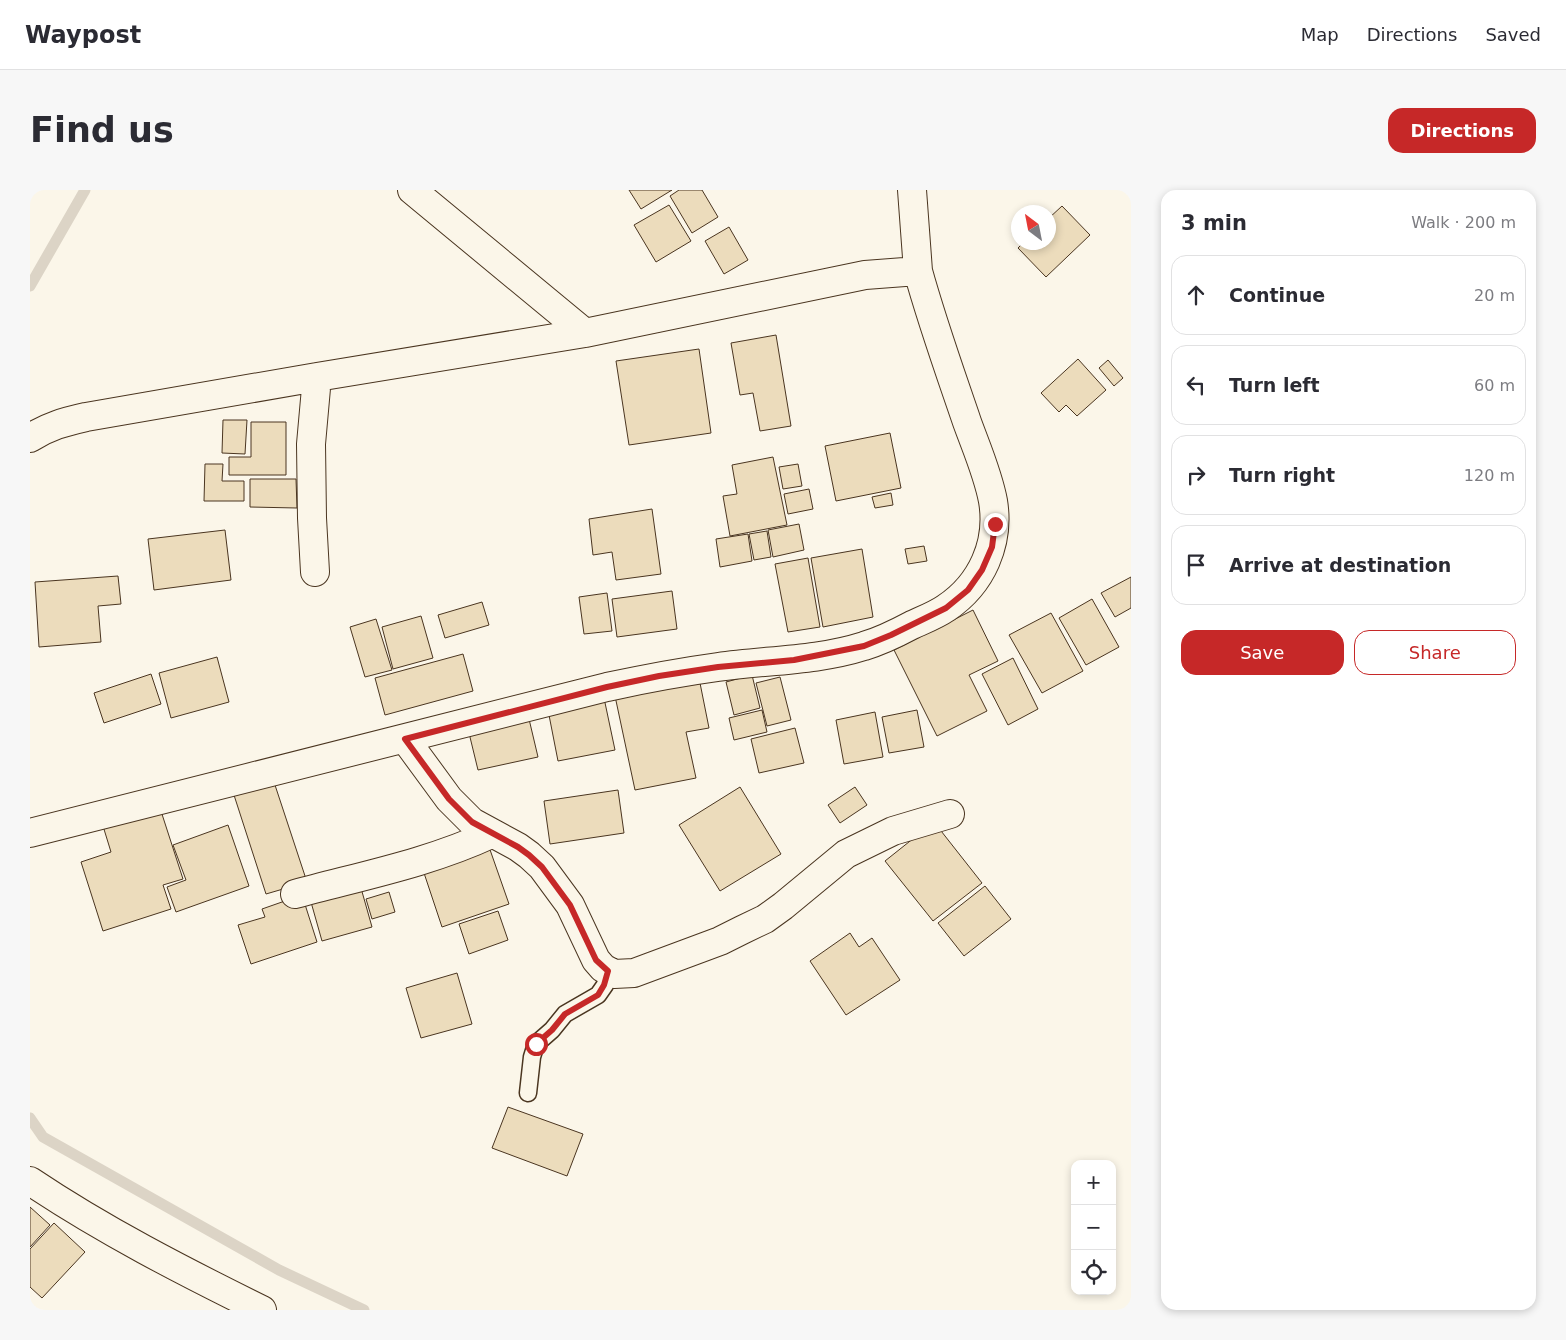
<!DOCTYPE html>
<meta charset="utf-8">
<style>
body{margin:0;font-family:"DejaVu Sans",sans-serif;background:#f7f7f7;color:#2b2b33}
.controls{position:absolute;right:15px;bottom:15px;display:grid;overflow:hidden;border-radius:10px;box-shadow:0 2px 8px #0003}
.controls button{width:45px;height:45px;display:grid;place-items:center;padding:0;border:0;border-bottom:1px solid #e1e1e2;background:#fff;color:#2b2b33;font:25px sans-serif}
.compass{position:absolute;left:981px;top:15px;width:45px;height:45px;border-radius:50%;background:#fff;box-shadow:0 2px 8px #0003;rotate:328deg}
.stop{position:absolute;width:15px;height:15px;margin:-11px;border:4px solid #c62828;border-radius:50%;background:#fff}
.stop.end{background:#c62828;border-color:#fff;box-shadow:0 1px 5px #0008}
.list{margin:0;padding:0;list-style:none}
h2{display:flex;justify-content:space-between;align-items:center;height:65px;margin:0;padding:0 20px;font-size:21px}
h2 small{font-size:16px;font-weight:400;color:#7c7c81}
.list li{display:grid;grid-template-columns:32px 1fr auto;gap:15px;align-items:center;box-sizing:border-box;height:80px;margin:0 10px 10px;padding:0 10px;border:1px solid #e1e1e2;border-radius:15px}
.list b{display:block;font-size:19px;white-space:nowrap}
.list em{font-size:16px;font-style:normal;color:#7c7c81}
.actions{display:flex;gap:10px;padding:15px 20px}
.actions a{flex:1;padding:11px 0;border:1px solid #c62828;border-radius:15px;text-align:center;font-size:18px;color:#c62828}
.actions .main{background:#c62828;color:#fff}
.icon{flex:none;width:28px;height:28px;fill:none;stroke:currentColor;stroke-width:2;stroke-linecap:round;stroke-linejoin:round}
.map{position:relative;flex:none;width:1101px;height:1120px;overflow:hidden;border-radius:15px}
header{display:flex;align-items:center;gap:30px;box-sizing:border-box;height:70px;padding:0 25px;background:#fff;border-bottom:1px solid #e1e1e2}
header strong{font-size:24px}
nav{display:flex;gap:28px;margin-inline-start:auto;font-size:18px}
.intro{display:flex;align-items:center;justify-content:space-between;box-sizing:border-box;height:120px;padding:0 30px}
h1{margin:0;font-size:35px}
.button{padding:12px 22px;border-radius:15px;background:#c62828;color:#fff;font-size:18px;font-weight:700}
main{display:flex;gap:30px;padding:0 30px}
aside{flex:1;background:#fff;border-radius:15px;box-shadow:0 2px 8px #0003}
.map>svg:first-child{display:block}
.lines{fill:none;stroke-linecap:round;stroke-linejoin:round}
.stream{stroke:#dcd4c6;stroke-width:11}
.building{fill:#ecdcbc;stroke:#4a3520}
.service-casing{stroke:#4a3520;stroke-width:19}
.minor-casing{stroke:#4a3520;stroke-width:30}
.service{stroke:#fbf6e9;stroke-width:16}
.minor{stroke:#fbf6e9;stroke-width:28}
.route{stroke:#c62828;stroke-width:6}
</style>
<header>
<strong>Waypost</strong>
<nav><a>Map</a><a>Directions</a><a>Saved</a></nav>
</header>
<div class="intro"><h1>Find us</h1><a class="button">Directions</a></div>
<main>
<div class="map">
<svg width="1101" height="1120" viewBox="0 0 1101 1120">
<rect width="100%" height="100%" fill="#fbf6e9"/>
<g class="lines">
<!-- stream -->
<path class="stream" d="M0,96L55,0
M0,928L13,947L249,1080L334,1120"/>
</g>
<!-- building -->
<path class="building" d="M599,0H642L611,19Z
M649,0H672L688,27L662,43L640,6Z
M639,15L661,51L626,72L604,35Z
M1032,16L1060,45L1016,87L988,58L994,52H1018V29Z
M699,37L718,70L694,84L675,51Z
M746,145L761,236L730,241L723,203L710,205L701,153Z
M669,159L681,243L599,255L586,171Z
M1048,169L1076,200L1047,226L1036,215L1029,222L1011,203Z
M1078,170L1093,188L1084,196L1069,178Z
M193,230H217L215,264L192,263Z
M221,232H256V285H199V267H221Z
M860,243L871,298L806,311L795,256Z
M743,267L757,335L700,346L693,306L707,304L702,275Z
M175,274H193L192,291H214V311H174Z
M768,274L772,296L753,299L749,277Z
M220,289H266L267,318L220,317Z
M779,299L783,319L758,324L754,304Z
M861,303L863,315L845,318L842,307Z
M622,319L631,384L586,390L582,362L563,365L559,329Z
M769,334L774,360L743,367L738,340Z
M195,340L201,390L124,400L118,349Z
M737,341L741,367L724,370L719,344Z
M718,344L722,371L690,377L686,349Z
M894,356L897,371L878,374L875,359Z
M832,359L843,427L793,437L781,368Z
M778,368L790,437L758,442L745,374Z
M88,386L91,414L68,416L71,452L9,457L5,392Z
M1101,387V418L1085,427L1071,403Z
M642,401L647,439L587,447L582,409Z
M577,403L582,441L554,444L549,407Z
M1062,409L1089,457L1056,475L1029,428Z
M452,412L459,435L415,448L408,425Z
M943,420L968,471L939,485L957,521L907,546L864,460Z
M1021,423L1053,481L1012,503L979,445Z
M391,426L403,468L363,479L352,437Z
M346,429L362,480L335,487L320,437Z
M433,464L443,501L355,525L345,488Z
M187,467L199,512L141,528L129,483Z
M983,468L1008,519L978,535L952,484Z
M121,484L131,514L74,533L64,503Z
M722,485L730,518L704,525L696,492Z
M750,487L761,530L737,536L726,493Z
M669,488L679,538L656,542L666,588L605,600L585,506Z
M574,508L585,560L528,571L518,520Z
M732,520L737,542L704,550L699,528Z
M887,520L894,557L859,563L852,527Z
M845,522L853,567L814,574L806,530Z
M499,529L508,567L448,580L439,543Z
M765,538L774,573L729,583L721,549Z
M243,589L277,692L236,704L203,602Z
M710,597L751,664L690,701L649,635Z
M825,597L837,615L810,633L798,615Z
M588,600L594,643L520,654L514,611Z
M130,618L153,689L133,695L141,719L73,741L51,672L81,662L73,636Z
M904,632L952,693L903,731L855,671Z
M198,635L219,696L146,722L137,697L156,690L143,655Z
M458,654L479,714L412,737L392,677Z
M329,691L342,737L292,751L279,705Z
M955,696L981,729L934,766L908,733Z
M359,702L365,722L342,729L336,709Z
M272,705L287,752L221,774L208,735L235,727L232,719Z
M468,721L478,750L439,764L429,734Z
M820,743L829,757L842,748L870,790L816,825L780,771Z
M427,783L442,834L391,848L376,798Z
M478,917L553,944L537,986L462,958Z
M0,1017L20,1035L0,1057Z
M24,1033L55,1062L12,1108L0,1097V1059Z"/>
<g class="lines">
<defs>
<path id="service" d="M498,903L502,867L506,854L522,840L535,824L568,805L575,795L578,781"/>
<path id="minor" d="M382,0L555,143
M0,248C19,236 34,232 56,227L287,187L555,143L835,85L888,81L882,0
M285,382L282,328L281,254L287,187
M375,549L419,609L442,632L488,657L499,665L512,677L540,715L566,770L573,778L584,784L604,783L690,751L712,740L735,729L753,716L816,664L863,641L920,624
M0,643L577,497C614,489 651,482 688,477C737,470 787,471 834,456C851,451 867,443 882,435C893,430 906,425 916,418C952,394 970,353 963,311C958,284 946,257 937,232C920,182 902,132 888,81
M265,704C331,686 399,673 461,644
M0,991C73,1040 153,1081 232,1120"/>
</defs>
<!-- service casing -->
<use href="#service" class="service-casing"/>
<!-- minor casing -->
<use href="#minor" class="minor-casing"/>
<!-- service -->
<use href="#service" class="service"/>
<!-- minor -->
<use href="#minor" class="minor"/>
</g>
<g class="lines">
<!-- route -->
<path class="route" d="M506,854L522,840L535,824L568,805L574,795L578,781L566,770L540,715L512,677L499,665L488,657L442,632L419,609L375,549L577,497L629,486L688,477L764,470L834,456L861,445L916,418L938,400L952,380L962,357L965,334"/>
</g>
</svg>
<div class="controls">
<button>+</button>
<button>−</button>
<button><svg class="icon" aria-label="locate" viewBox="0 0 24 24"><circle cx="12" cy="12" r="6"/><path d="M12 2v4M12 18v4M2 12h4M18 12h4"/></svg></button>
</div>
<svg class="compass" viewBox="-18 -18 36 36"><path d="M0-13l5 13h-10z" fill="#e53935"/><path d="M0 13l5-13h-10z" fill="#7c7c81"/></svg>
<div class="stop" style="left:506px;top:854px"></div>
<div class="stop end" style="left:965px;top:334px"></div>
</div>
<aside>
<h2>3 min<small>Walk · 200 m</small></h2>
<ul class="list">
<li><svg class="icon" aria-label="ahead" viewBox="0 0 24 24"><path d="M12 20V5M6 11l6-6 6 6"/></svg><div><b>Continue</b></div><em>20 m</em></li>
<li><svg class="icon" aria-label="left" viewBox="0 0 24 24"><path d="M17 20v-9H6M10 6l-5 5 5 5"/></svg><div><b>Turn left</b></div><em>60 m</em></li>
<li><svg class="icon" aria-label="right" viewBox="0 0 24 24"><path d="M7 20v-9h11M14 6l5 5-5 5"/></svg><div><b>Turn right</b></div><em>120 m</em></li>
<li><svg class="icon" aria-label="arrive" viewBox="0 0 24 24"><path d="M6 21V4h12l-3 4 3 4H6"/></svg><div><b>Arrive at destination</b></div></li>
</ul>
<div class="actions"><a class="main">Save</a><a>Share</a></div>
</aside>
</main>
